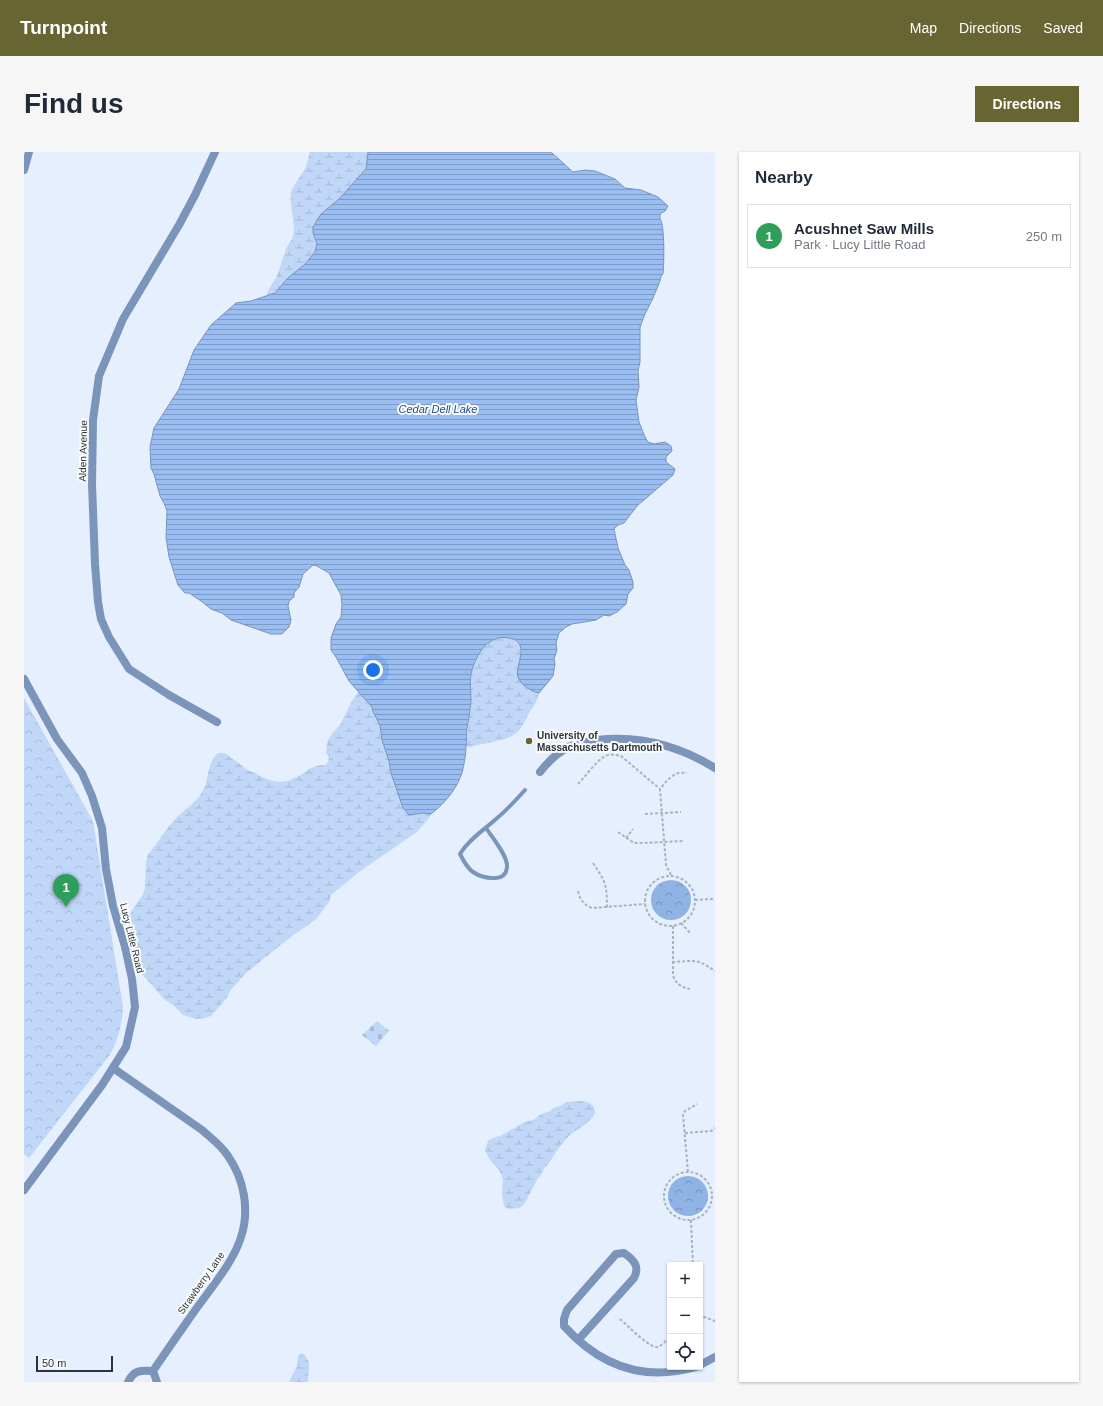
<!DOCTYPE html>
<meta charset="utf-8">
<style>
body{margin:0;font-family:Arial,sans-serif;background:#f6f6f7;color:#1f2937}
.controls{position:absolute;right:12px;bottom:12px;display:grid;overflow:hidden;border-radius:0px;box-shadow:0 1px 3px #0004}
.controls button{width:36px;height:36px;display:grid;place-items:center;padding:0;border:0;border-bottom:1px solid #e0e1e3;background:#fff;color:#1f2937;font:20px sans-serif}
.scale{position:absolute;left:12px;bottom:10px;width:77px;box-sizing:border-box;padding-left:4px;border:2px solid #2c333c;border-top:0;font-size:11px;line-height:14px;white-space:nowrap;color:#2c333c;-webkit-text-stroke:3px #fbfbfb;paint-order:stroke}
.you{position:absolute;left:349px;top:518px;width:14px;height:14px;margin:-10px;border:3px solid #fff;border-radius:50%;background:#1a73e8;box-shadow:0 0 0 6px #1a73e833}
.badge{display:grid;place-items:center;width:26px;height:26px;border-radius:50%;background:#676532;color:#fff;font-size:13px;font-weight:700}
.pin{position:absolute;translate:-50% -33px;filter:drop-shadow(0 1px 2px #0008)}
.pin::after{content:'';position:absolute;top:21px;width:14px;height:12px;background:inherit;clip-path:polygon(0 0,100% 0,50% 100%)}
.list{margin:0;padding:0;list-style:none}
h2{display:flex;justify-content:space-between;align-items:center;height:52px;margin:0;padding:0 16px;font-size:17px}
h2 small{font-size:13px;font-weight:400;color:#747a83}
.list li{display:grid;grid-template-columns:26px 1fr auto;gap:12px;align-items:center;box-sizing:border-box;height:64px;margin:0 8px 8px;padding:0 8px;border:1px solid #e0e1e3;border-radius:0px}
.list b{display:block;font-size:15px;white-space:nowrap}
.list p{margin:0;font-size:13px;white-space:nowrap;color:#747a83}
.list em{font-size:13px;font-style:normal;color:#747a83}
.icon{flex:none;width:22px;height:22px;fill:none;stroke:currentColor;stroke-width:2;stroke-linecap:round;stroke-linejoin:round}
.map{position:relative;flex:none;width:691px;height:1230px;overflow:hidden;border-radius:0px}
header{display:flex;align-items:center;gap:24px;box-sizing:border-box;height:56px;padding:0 20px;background:#676532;color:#fff}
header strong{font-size:19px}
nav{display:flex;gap:22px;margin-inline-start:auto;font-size:14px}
.intro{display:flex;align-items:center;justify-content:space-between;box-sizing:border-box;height:96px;padding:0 24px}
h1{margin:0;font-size:28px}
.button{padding:10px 18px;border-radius:0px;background:#676532;color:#fff;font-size:14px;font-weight:700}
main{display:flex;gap:24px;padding:0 24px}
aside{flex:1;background:#fff;border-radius:0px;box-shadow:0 1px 3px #0004}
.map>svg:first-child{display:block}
.forest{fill:url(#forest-crowns)}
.wetland{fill:url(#wetland-marsh)}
.cemetery{fill:url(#cemetery-stones)}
.park{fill:url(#park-crowns)}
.water{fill:url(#water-rules);stroke:#7994bb}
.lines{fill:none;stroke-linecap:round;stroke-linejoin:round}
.path{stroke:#a9b2bf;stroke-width:2;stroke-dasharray:3 2;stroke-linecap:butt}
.service{stroke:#7a94ba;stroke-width:4}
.minor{stroke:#7a94ba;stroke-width:8}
.tertiary{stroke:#7a94ba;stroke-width:8}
.poi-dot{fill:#676532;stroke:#fbfbfb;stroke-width:1.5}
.labels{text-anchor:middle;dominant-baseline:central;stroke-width:4;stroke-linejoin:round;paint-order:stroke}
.street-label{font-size:10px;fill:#2c333c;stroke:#fbfbfb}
.poi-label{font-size:10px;font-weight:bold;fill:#2c333c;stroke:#fbfbfb;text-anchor:start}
.water-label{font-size:11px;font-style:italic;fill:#224f8c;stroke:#fbfbfb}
</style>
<header>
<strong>Turnpoint</strong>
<nav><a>Map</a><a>Directions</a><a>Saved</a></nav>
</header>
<div class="intro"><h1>Find us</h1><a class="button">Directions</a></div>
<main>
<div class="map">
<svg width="691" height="1230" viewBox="0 0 691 1230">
<defs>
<pattern id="forest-crowns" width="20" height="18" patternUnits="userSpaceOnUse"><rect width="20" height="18" fill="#8fb3e5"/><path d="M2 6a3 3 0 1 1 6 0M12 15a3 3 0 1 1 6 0" fill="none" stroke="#7592bb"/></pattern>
<pattern id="wetland-marsh" width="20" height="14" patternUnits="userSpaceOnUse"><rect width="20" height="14" fill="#c0d7f8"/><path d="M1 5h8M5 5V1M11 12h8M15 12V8" fill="none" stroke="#a5b9d6"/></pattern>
<pattern id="cemetery-stones" width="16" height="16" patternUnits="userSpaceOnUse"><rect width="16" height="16" fill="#c0d7f8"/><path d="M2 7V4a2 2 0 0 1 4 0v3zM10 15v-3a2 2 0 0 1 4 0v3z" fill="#a5b9d6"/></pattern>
<pattern id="park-crowns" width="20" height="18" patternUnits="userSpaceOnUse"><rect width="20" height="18" fill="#c0d7f8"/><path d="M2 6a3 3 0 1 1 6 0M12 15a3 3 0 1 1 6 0" fill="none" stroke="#a5b9d6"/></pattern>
<pattern id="water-rules" width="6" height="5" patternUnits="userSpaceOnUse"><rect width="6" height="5" fill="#9abef1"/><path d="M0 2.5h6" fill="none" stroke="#7e9bc4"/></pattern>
</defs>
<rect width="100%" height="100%" fill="#e5effe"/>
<!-- forest -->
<path class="forest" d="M627 748a20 20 0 1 1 40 0a20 20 0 1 1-40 0Z
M644 1044a20 20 0 1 1 40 0a20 20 0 1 1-40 0Z"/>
<!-- wetland -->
<path class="wetland" d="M286,0H344L342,17L315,47L297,62L289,81L293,92L291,100L281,112L264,126L255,137L243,145C243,137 248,133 252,126C256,116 259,107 262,97C264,93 268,88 269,84C272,69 265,55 267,41C268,35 276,25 279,20C283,15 284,6 286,0Z
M475,485L487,486L496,493L497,506L494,521L504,538L515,541C513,550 510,554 505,561C502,567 497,578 491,582C480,590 460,590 446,595L442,594C443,579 446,564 447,548C447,541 446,533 447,526C448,508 458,492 475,485Z
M335,539L348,555L349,560L356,573L358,588L365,609L367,621L385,663L399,661L407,662L405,666L393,680L335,720L307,743L305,750L293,766L283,774L269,783L222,821L206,839L202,847L187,864L181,866L172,867L159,863L150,854L140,847L117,821L108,802L104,769L108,758L118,744L121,737L122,710L124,703C133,691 142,677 152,666C160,658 173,650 178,640C186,628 182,611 194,601H201L225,619C230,619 232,622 236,624C244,629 255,631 264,629C268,628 266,627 270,626C283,622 284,613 301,613L304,610L305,605L302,601L303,590L309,580L316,573L328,549Z
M558,949C564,950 571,952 571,960C570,969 550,979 544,985C535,994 529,1006 521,1016C518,1019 518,1023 514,1026L501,1051L496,1056L484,1057L480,1054L478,1043L479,1027L475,1018L466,1008L461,998L464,989L469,986L478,983L501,970L511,967L517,962L524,960L531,955L537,954L542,950Z
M276,1202H280L285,1210L284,1230H265L273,1214L274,1204Z"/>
<!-- cemetery -->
<path class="cemetery" d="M353,869L365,879L352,894L338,883Z"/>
<!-- park -->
<path class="park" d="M0,546L69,669L99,855C98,873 94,889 85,904L5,1006L0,1002Z"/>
<!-- water -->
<path class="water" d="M344,0H527L549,20L561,18L571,19L591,27L601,36L617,38L634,45L644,54L641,59L636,62V67C641,73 640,112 639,122L637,124L636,129L629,146L621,162L616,175V210L614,219L615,235L612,248L615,270L621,285L624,290L630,292L641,290L647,294L648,299L642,305V310L651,317L649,323L613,354L600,371L594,373L590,377L594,396L601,413L605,418L609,430V436L604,442L602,452L593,460L585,464L580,463L572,468L548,472L542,475L535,481L532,491L533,498L530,507L531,512L529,524L515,541C506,539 498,534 494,525C490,515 508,490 485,486C465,482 453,501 448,518C445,528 447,538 447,548C446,558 445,567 443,576C442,581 443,588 442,594C442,602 440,613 438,621C432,638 421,651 407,662L399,661L385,663L379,656L367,621L365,609L358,588L356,573L349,560L348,555L325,529L312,505L307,498V486L312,472L317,465L318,453L317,443L305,421L293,414L289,413L279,422L275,435L270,441V445L265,449L264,454L267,468L265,475L258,482H247L207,468L198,461L187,457L177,449L165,441H161L154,433L145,405L142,385L143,359L140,351L136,344L130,322L127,316L126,295L130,276L155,237L170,198L187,173L212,151L227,149L251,141L264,126L281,112L291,100L293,92L289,81V75L297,62L315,47L342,17Z"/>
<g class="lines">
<!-- path -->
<path class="path" d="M554,632C561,625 575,605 584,603C588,602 593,603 597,604L636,637
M621,662L657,660
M594,680L610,691H618L659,689
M602,686L609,677
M569,711C581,729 583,732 583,755
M647,723L642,713L636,637C644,628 649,619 663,621
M621 749a25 25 0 1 1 50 0a25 25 0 1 1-50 0Z
M554,739C556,748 560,753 568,756L621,752
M671,748L691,747
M657,771L666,781
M649,774V824C653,833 657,835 666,837
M648,810C671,809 672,806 691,819
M661,981L687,979L691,976
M664,1020L659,963L661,959L673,952
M640 1044a24 24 0 1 1 48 0a24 24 0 1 1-48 0Z
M667,1068L669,1113
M676,1161L680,1165L691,1169
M596,1167C603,1173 626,1197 634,1195C639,1193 643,1187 646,1184"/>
<!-- service -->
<path class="service" d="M462,676C468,685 484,704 483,715C482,732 458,726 449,720C443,716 439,708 436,702C444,688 460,678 472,667C483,658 492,648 501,638"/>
<!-- minor -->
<path class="minor" d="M191,0L171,43L155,73L99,167L75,224L69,268L68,332L71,412L74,450L77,467L85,485L105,517L145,543L193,570
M516,620C523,611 531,603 541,597C550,591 563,590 573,588C615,583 655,594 691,616
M89,916L178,978C187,986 197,993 204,1004C220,1027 226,1058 217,1085C210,1109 187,1136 172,1157C158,1177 143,1198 129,1219
M554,1188L610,1126C616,1114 610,1108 600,1101L592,1102L543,1158L540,1167V1174C576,1214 619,1230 672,1215
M676,1213L691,1205
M129,1219L133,1230
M104,1230C110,1218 116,1218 129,1219"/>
<!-- tertiary -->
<path class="tertiary" d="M0,18L5,0
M0,527L33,587L58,621L68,644L78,676L82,717L89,754L101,795L108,827L111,855L102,895L78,933L0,1038"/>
</g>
<!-- markers -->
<circle class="poi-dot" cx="505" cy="589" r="4"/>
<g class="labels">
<!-- street labels -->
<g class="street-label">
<text transform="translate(59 299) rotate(-89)">Alden Avenue</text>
<text transform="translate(108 786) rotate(76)">Lucy Little Road</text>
<text transform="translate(177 1131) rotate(-55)">Strawberry Lane</text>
</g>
<!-- poi labels -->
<g class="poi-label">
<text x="513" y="583">University of<tspan x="513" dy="12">Massachusetts Dartmouth</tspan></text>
</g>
<!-- water labels -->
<g class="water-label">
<text x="414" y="257">Cedar Dell Lake</text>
</g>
</g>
</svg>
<div class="controls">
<button>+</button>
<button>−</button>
<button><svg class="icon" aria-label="locate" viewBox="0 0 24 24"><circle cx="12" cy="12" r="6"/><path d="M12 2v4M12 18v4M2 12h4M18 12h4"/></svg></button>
</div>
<div class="scale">50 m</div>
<div class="you"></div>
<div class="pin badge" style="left:42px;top:755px;background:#2e9e5b">1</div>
</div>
<aside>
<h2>Nearby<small></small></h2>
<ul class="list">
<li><span class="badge" style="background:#2e9e5b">1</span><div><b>Acushnet Saw Mills</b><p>Park · Lucy Little Road</p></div><em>250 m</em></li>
</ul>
</aside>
</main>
